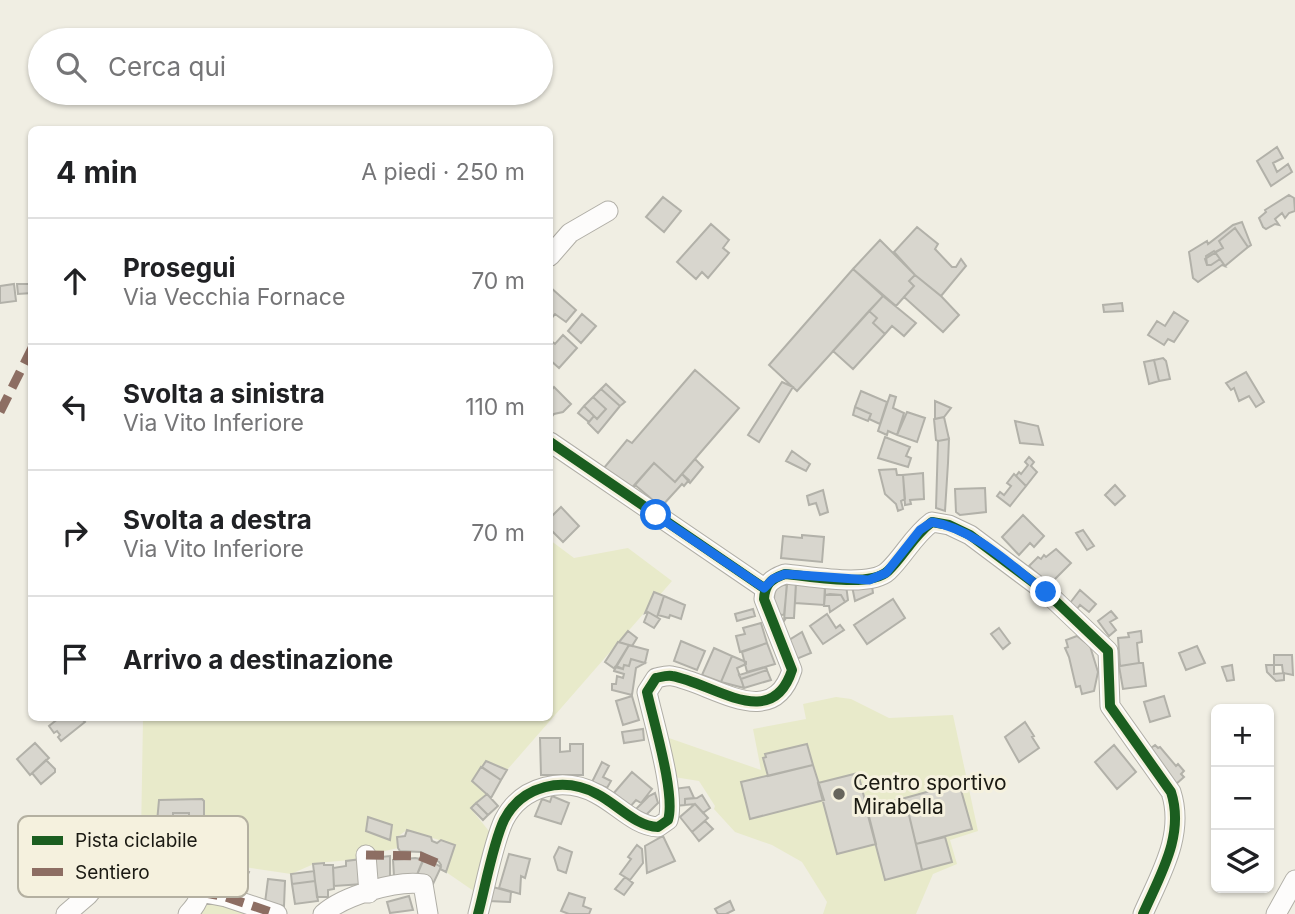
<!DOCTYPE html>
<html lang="it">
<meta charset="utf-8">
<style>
body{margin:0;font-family:Inter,sans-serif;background:#f2f2f2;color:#202124}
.controls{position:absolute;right:21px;bottom:21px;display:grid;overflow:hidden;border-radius:10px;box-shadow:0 2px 5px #0004}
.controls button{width:63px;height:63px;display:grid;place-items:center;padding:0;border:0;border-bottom:2px solid #e0e0e0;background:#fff;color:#202124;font:35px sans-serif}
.stop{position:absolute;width:21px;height:21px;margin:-16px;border:5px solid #1a73e8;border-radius:50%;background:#fff}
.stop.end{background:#1a73e8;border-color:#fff;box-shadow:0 2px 7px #0008}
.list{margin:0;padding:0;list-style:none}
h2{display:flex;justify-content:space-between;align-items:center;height:91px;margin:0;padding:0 28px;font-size:30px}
h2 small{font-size:23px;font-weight:400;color:#757577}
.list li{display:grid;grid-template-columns:46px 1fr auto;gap:21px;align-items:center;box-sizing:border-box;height:126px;padding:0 28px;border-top:2px solid #e0e0e0}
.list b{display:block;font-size:26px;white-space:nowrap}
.list p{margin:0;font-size:23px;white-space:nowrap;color:#757577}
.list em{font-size:23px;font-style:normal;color:#757577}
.icon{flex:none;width:38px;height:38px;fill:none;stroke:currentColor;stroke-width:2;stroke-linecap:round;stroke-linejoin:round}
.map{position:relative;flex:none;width:1295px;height:914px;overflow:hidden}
.search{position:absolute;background:#fff;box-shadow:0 2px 5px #0004;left:28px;top:28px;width:525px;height:77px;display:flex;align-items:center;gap:18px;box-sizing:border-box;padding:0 24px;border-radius:38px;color:#757577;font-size:26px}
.panel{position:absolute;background:#fff;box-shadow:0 2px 5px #0004;left:28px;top:126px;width:525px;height:595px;border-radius:10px}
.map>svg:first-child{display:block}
.green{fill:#e8eaca}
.building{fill:#d8d6ce;stroke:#b2b1a9;stroke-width:2}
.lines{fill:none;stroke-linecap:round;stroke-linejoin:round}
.minor-casing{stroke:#b0aea6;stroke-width:21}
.minor{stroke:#fdfcfb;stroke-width:19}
.quiet{stroke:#8d6e63;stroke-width:9;stroke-dasharray:18 9;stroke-linecap:butt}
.cycleway-casing{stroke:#f5f1de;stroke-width:15}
.cycleway{stroke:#1b5e20;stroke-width:10}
.route{stroke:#1a73e8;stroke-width:9}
.poi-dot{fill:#66645c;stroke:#f5f1de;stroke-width:2.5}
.labels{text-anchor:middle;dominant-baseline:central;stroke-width:6;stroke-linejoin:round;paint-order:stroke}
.poi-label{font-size:21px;fill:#1b1a13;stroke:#f5f1de;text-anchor:start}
.key{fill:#f5f1de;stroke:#b4b0a1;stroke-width:2}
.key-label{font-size:19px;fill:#1b1a13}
</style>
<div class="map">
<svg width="1295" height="914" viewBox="0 0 1295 914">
<rect width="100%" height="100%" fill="#f0eee3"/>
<!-- green -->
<path class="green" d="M550,540L574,558L628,548L672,581L507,770L486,762L472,780L487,794L471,809L493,836L478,894L446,872L455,845L407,830L397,837L398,848L367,855L362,859L316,863L291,874L237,866L222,891L283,914H189L196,905L167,844L141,837L143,718H550Z
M836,697L851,699L889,718L953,715L978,831L950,840L957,864L933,874L916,914H823L827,902L802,862L772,845L735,832L714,809L715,806L699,781L674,777L666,737L761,770L753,729L806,719L803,704Z"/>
<!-- building -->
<path class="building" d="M1277,147L1283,158L1273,163L1277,172L1288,164L1292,172L1271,186L1257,161Z
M1289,195L1294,198L1295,211L1289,213L1285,218L1282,213L1275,219L1279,225L1275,224L1266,229L1263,227L1259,218L1266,212L1265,210Z
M663,197L681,211L664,232L646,217Z
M1242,222L1251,245L1248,247L1235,228L1219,241L1223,248L1205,259L1207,265H1211L1220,259L1225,266L1222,265L1198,282L1193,278L1189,252L1207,241L1208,244L1233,225Z
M711,224L729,240L723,248L729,253L708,278L702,272L696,279L677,262Z
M917,227L938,244L935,249L952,267H956L961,259L966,266L941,296L915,275L894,252Z
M1235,228L1248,247L1225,266L1215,252L1223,248L1219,241Z
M880,240L915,275L909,281L914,286L896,306L853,269Z
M1214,251L1220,259L1211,265H1207L1206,256Z
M853,269L883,296L797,391L769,365Z
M915,275L941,296L959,315L943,332L904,297L914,286L909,281Z
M14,284L16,301L0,303V286Z
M17,284H32V293L18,294Z
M550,287L576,310L566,322L555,314L550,320Z
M883,296L916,323L904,336L892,326L885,334L873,323L877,318L869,311Z
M1122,303L1123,311L1104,312L1103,305Z
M869,311L877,318L873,323L885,334L853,369L833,351Z
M1174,312L1188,321L1174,342L1168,339L1164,345L1148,335L1157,321L1165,326Z
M582,314L596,326L581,343L568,331Z
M563,335L577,348L559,368L550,360V340L555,344Z
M1163,358L1166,361L1170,379L1159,381L1154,360Z
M1154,360L1159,381L1149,384L1144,362Z
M695,370L739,408L675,482L654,463L629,491L599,474L627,440L632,443Z
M1246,372L1264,402L1256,407L1249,396L1239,401L1234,388L1231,390L1226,383Z
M782,382L793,387L759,442L748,435Z
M606,384L625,402L620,406L601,389Z
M554,387L571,404L563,412L554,414L550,419V392Z
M601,389L620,406L598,433L588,423L594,416L597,419L606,409L593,397Z
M861,391L887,402L880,424L869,419L871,414L855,407Z
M890,395L896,397L893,408L904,413L897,435L888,431L887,435L878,431Z
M593,397L606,409L597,419L584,406Z
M935,401L951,408L944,417L935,419Z
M584,406L594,416L589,422L578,413Z
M855,407L871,414L868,421L853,415Z
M907,412L925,418L917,442L897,435Z
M944,417L949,439L938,441L936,440L934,419Z
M1015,421L1038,426L1043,445L1020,443Z
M885,437L910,447L906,456L911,458L908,467L878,458Z
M949,439L948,463L945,511L936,508L938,441Z
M792,451L810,464L806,471L786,461Z
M1029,457L1034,462L1031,466L1037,472L1026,486L1016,476L1019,472L1021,474L1028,465L1025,462Z
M695,459L703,467L690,483L682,474Z
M654,463L675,482L682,474L689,480L684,486L682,484L661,507L635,485Z
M896,469L897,475H903L905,499L901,501L903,509L898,511L896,504L885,494L879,470Z
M923,473L924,499L910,500L911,504L905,505L903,475Z
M1014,474L1026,486L1010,506L997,496L1000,492L1004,495L1011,486L1007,483Z
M1115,485L1125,496L1115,505L1105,495Z
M985,488L986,512L960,515L956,512L955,489Z
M823,490L828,512L820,515L816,503L809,505L807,496Z
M561,507L579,526L563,542L550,529V518Z
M1023,515L1044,536L1034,547L1030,543L1019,555L1002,537Z
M1083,530L1094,546L1087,550L1076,533Z
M802,535L824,537L822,562L781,558L783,536L802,538Z
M1056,549L1071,563L1049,585L1029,566L1038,557L1041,559L1044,555L1046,557Z
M787,581L796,582L794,618H786L784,621Z
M775,584L787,585L784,615L773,614Z
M796,584L825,585L824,605L795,603Z
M825,585H846L848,600L845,602L841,595H825Z
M852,586H872L873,593L855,601Z
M1080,590L1096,604L1089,612L1080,605L1077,609L1070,603Z
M654,592L664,596L657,617L648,612L645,613Z
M830,594L841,595L845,602L830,612L829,606H824L825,595Z
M664,596L685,605L681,619L670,615L669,618L658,615Z
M893,599L905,618L867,644L854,625Z
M753,609L755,616L737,621L735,614Z
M1111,611L1117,618L1110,622L1116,630L1109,636L1098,621Z
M648,612L660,619L654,628L644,622Z
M827,614L836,628L840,625L844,630L823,644L810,626Z
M761,623L767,643L740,652L736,636L745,634L743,628Z
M999,628L1010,643L1003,649L991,634Z
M628,631L637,638L632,646L619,642Z
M1141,631L1142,642L1137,643L1139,663L1120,666L1118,638L1129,637L1128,633Z
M802,632L811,653L794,660L786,642Z
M1077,636L1090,646L1098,672L1094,691L1082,694L1080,686L1076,687L1069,657L1065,648L1068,647L1066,640Z
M681,641L705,651L697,670L674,661Z
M618,642L629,645L615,669L605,662Z
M767,643L775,664L747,672L742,652Z
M629,645L648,650L645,663L631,659L629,666L624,665L623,669L616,666Z
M1197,646L1205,663L1186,670L1179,653Z
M714,648L732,656L721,682L702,675Z
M1274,655H1292L1293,675L1283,673L1282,665H1274Z
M732,656L746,662V664L737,668L744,688L721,682Z
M631,659L645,663L636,668L632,695L612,690V684H616L617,676L623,678L624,674L614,671L615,667L623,669L624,665L629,666Z
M1139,663H1143L1146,686L1123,689L1119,666Z
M1232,665L1234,680L1227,681L1222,667Z
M1266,665H1274V674L1284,673V680L1276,681L1267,672Z
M766,667L767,670L741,679L739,675Z
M767,670L771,680L744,688L741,679Z
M632,696L639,720L623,725L616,701Z
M1164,696L1170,716L1150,722L1144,702Z
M59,718H81L85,722L61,741L58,737L60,735L57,731L54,733L49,726Z
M1025,722L1034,736L1032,737L1039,748L1019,762L1005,737Z
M643,729L644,740L624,743L622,732Z
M540,738H560V752L570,751V744H583V775H541Z
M35,743L49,758L30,775L17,759Z
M807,744L813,765L768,776L763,758L766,757L765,754Z
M1114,745L1136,772L1117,789L1095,762Z
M1155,745L1158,748L1160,747L1176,766L1178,764L1184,771L1181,774L1184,777L1175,785L1147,751Z
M46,760L55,769V772L41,784L32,773Z
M486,761L507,770L501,780L482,767Z
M602,762L609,766L603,777L611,781L607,788L592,782Z
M813,765L824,800L750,819L741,782Z
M481,767L501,780L491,798L472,781Z
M632,772L652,789L641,803L636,800L629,808L613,794Z
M858,773L876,844L837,854L818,783Z
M959,783L972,829L916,844L905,798Z
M689,787L694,798L685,799V805L675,806L673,789Z
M655,793L658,803L644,817L636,809L649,796Z
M487,794L498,806L488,815L476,803Z
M702,795L710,808L703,813L695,804L685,805V799L697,798Z
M552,796L569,803L561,824L535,816L542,799L550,802Z
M905,798L922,870L885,880L866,808Z
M202,799L204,801V822L202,823H189V813H173V823L157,822L159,800Z
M476,803L488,815L483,820L471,808Z
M695,804L708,818L692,832L680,817Z
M173,813H189V821H173Z
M368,817L392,825L390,840L366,831Z
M705,821L713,829L699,841L692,832Z
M407,830L431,837L432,841L437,843L441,840L455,845L446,872L440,869L441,865L439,862L421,852L400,851L398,848L397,837L405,836Z
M663,836L675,861L647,873L645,846Z
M945,837L952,862L922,870L916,844Z
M637,845L642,849L643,863L630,880L620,874L631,859L628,857Z
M559,847L572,852L566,873L558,870L554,857Z
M509,854L530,859L525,878L521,876L520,894L499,888Z
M390,856V882L372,883L371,858Z
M415,858L421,859L422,862L416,877L394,876L393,860Z
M362,859L363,884L334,886L333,868L346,866V861Z
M423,861L431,863L432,862L441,867L433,884L416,877Z
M324,863V865H333L334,889L328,890V897H317L313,864Z
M237,866L249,872L238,893L225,887Z
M314,871L315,881L292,884L291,874Z
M625,877L633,883L624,895L615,889Z
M268,879L285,881L284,906L265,903Z
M315,881L318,901L295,904L292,884Z
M493,887L511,892L510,902L489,901Z
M569,893L585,898L583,906L591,909L589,914H569L561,911Z
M409,896L413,910L390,913L387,902Z
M730,901L734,910L726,914H718L715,909Z"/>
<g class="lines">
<defs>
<path id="minor" d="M550,256L570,233L608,211
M550,442L764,588
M366,855L369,893
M200,892L226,897L277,914
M66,914L88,895L135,838L141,837L167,844C170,852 173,863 179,869C195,887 210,890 188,914
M323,914C343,896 396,880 423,884L428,914
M478,914C485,888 493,843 504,820C522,785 564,776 597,794C617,804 635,826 658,827L668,820C676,795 653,720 647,692L656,678C661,677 667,675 672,676C713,683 772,733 792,670L764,599C765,584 771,579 785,574C810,576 870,588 888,571C904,556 913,536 932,522L949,525L970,535L1046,592L1108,651L1110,706L1171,792C1185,835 1160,875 1143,914
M1276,914L1295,880"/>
</defs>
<!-- minor casing -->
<use href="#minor" class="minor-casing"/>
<!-- minor -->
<use href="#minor" class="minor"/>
<!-- quiet -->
<path class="quiet" d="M0,412L32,348
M366,855L420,856L437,863
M200,892L226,897L277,914"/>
<defs>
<path id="cycleway" d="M550,442L764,588
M478,914C485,888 493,843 504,820C522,785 564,776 597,794C617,804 635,826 658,827L668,820C676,795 653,720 647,692L656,678C661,677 667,675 672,676C713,683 772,733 792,670L764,599C765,584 771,579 785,574C810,576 870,588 888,571C904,556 913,536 932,522L949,525L970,535L1046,592L1108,651L1110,706L1171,792C1185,835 1160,875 1143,914"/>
</defs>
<!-- cycleway casing -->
<use href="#cycleway" class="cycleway-casing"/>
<!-- cycleway -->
<use href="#cycleway" class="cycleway"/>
</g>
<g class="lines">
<!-- route -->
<path class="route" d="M656,515L764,588L773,579L785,574L869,580L886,573L920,530L932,522C975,529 1011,566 1046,592"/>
</g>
<!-- markers -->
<circle class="poi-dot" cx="839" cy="794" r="7"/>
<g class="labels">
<!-- poi labels -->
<g class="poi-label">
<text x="853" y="782">Centro sportivo<tspan x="853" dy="24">Mirabella</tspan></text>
</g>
</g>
<!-- legend -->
<rect x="18" y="816" width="230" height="81" rx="10" class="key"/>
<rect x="32" y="836" width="31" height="9" fill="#1b5e20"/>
<rect x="32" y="868" width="31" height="8" fill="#8d6e63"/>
<g class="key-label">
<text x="75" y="847">Pista ciclabile</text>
<text x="75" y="879">Sentiero</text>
</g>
</svg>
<div class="controls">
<button>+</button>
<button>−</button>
<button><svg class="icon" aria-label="layers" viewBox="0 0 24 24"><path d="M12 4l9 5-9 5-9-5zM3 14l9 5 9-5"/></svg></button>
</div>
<div class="stop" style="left:656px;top:515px"></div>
<div class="stop end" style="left:1046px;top:592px"></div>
<div class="search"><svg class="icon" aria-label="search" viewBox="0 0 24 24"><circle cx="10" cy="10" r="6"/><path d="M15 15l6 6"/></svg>Cerca qui</div>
<section class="panel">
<h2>4 min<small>A piedi · 250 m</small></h2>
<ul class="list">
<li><svg class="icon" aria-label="ahead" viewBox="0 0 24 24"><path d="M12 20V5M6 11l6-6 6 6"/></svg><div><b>Prosegui</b><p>Via Vecchia Fornace</p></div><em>70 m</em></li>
<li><svg class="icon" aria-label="left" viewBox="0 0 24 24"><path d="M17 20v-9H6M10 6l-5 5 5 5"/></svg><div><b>Svolta a sinistra</b><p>Via Vito Inferiore</p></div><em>110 m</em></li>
<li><svg class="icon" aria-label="right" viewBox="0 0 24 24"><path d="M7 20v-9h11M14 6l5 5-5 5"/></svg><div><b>Svolta a destra</b><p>Via Vito Inferiore</p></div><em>70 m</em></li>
<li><svg class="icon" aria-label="arrive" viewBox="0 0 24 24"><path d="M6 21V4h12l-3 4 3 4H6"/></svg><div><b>Arrivo a destinazione</b></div></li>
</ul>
</section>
</div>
